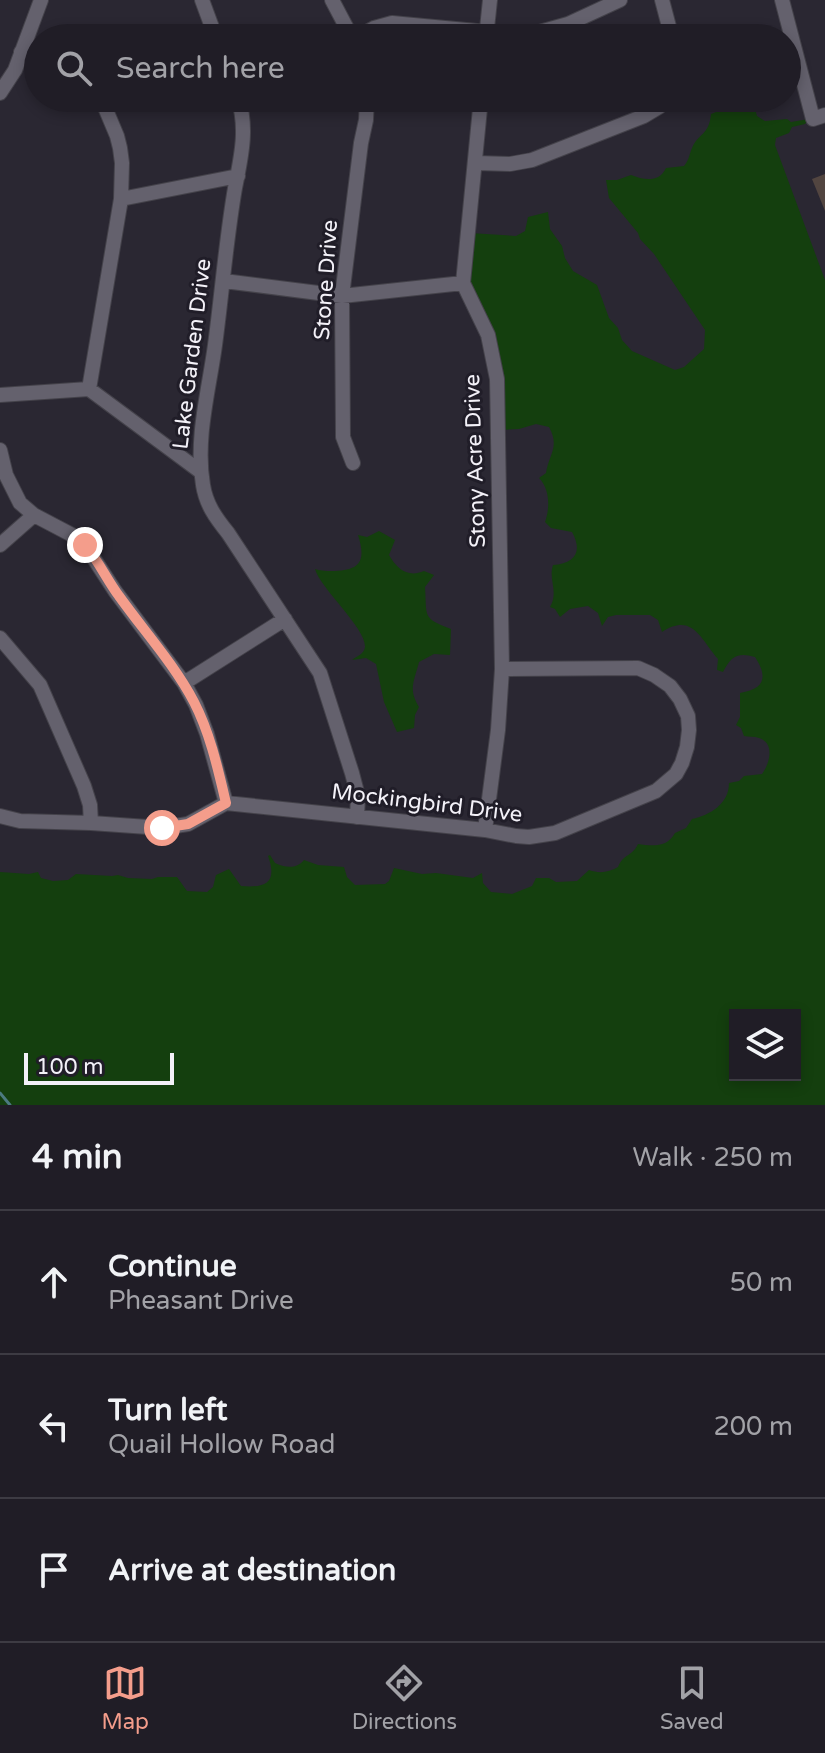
<!DOCTYPE html>
<meta charset="utf-8">
<style>
body{margin:0;font-family:"Varela Round",sans-serif;background:#2d2a32;color:#f1f3f6}
.controls{position:absolute;right:24px;bottom:24px;display:grid;overflow:hidden;border-radius:0px;box-shadow:0 4px 12px #0003}
.controls button{width:72px;height:72px;display:grid;place-items:center;padding:0;border:0;border-bottom:2px solid #3d3b43;background:#201d26;color:#f1f3f6;font:40px sans-serif}
.scale{position:absolute;left:24px;bottom:20px;width:150px;box-sizing:border-box;padding-left:8px;border:4px solid #f3f1f8;border-top:0;font-size:22px;line-height:28px;white-space:nowrap;color:#f3f1f8;-webkit-text-stroke:6px #201d28;paint-order:stroke}
.stop{position:absolute;width:24px;height:24px;margin:-18px;border:6px solid #f49d8b;border-radius:50%;background:#fff}
.stop.end{background:#f49d8b;border-color:#fff;box-shadow:0 2px 8px #0008}
.list{margin:0;padding:0;list-style:none}
h2{display:flex;justify-content:space-between;align-items:center;height:104px;margin:0;padding:0 32px;font-size:34px}
h2 small{font-size:26px;font-weight:400;color:#a2a2a7}
.list li{display:grid;grid-template-columns:52px 1fr auto;gap:24px;align-items:center;box-sizing:border-box;height:144px;padding:0 32px;border-top:2px solid #3d3b43}
.list b{display:block;font-size:30px;white-space:nowrap}
.list p{margin:0;font-size:26px;white-space:nowrap;color:#a2a2a7}
.list em{font-size:26px;font-style:normal;color:#a2a2a7}
.icon{flex:none;width:44px;height:44px;fill:none;stroke:currentColor;stroke-width:2;stroke-linecap:round;stroke-linejoin:round}
.map{position:relative;flex:none;width:825px;height:1105px;overflow:hidden}
.search{position:absolute;background:#201d26;box-shadow:0 4px 12px #0003;left:24px;right:24px;top:24px;height:88px;display:flex;align-items:center;gap:20px;box-sizing:border-box;padding:0 28px;border-radius:44px;color:#a2a2a7;font-size:30px}
.sheet{height:536px;background:#201d26}
nav{display:flex;justify-content:space-around;align-items:center;box-sizing:border-box;height:112px;border-top:2px solid #3d3b43;background:#201d26;font-size:22px;color:#a2a2a7}
nav a{display:grid;justify-items:center;gap:4px}
nav .on{color:#f49d8b}
.map>svg:first-child{display:block}
.green{fill:#143f0e;fill-rule:evenodd}
.lines{fill:none;stroke-linecap:round;stroke-linejoin:round}
.stream{stroke:#4c7a80;stroke-width:3}
.building{fill:#524540}
.minor-casing{stroke:#44424a;stroke-width:16}
.minor{stroke:#64616d;stroke-width:14}
.route{stroke:#f49d8b;stroke-width:10}
.labels{text-anchor:middle;dominant-baseline:central;stroke-width:6;stroke-linejoin:round;paint-order:stroke}
.street-label{font-size:22px;fill:#f3f1f8;stroke:#201d28}
</style>
<div class="map">
<svg width="825" height="1105" viewBox="0 0 825 1105">
<rect width="100%" height="100%" fill="#2a2732"/>
<!-- green -->
<path class="green" d="M726,98H752L757,116L765,121L787,119L791,122L809,119L805,124L792,127L789,133L776,138L775,145L825,280V1105H0V872L29,874L38,872L41,878L53,881L68,880L76,874L112,876L118,875L128,878L152,879L158,877H177L187,891L207,892L213,887L216,875L229,869L241,886C265,888 278,883 268,856L270,855L275,863C284,867 296,870 304,860L318,865L344,867L347,877L355,885L385,884L389,881L394,868L422,874L436,873L473,878L482,873L483,883L491,892L512,894L532,886L536,878H549L556,882L577,881L589,870C600,874 609,872 618,867C624,853 632,857 638,844C652,846 667,848 675,833L686,828L692,819C710,815 729,804 729,783L739,781L744,776L762,774C770,763 775,743 759,738C754,736 749,737 744,736L741,728L736,725L740,717V693C765,689 768,677 755,657C738,652 731,656 723,672L717,670L718,659C701,640 693,612 662,632L658,620L650,615H616L608,617L602,626L598,613L588,606L570,609L560,617L555,609L550,607C559,591 548,580 553,565C575,563 583,552 572,532L551,528L545,522C550,508 550,489 539,478L546,473C549,454 560,447 549,427L536,424L519,429L500,430L497,376L463,282L470,233L516,236L525,231L528,217L548,212L550,229L562,246L565,258L573,271L597,285L609,318L618,328L622,340L632,351L675,370L684,367L704,349L705,330L654,254L640,239L638,233L609,198L606,180H617L631,175C644,180 659,183 666,168L684,166C689,160 689,155 692,148C698,133 709,136 711,114L721,110ZM735,1015H795V1075H735Z
M379,531L395,540L389,555C397,569 408,578 424,571L434,575L425,587C427,617 422,618 451,629L450,655L434,654L419,662C414,682 408,689 419,707L415,715L414,728L397,732L384,702L376,664L366,658L352,660C357,656 364,654 365,647C366,628 320,588 315,569C322,571 327,571 335,571C361,570 366,560 358,535L367,537Z"/>
<g class="lines">
<!-- stream -->
<path class="stream" d="M0,1093L10,1105"/>
</g>
<!-- building -->
<path class="building" d="M825,174V211L812,179Z"/>
<g class="lines">
<defs>
<path id="minor" d="M202,0L216,38
M332,0L352,38
M662,0L672,38
M782,0L813,119L825,115
M356,38L374,28L392,23L498,33H536L568,24L620,0
M486,38L490,0
M21,52L38,57
M0,93L15,70L41,0
M238,98C248,129 241,157 235,188C226,240 222,293 215,345C209,390 195,439 203,485C206,504 215,517 228,533L320,673L352,773L358,796L357,817
M481,98L463,283L488,335L497,379L502,669L498,730L485,830
M476,163L510,164L532,160L644,116L659,107L667,98
M121,199L238,176
M224,281L342,296L463,283
M89,389L121,199L122,163L120,148L117,136L101,98
M0,395L89,389L201,472
M0,450L6,475L20,503L34,515L74,536L85,545L115,591L184,683L196,705L207,734L226,803
M353,463L343,437L342,296L361,143L366,120L367,98
M0,545L34,515
M0,638L40,685L84,786L90,805L91,823
M184,683L285,619
M226,803L485,830L516,836L529,837L555,833L656,791L676,774L682,763L687,747L689,730L688,716L680,699L670,686L654,675L638,668L502,669
M0,816L20,821L91,823L162,828L188,824L226,803"/>
</defs>
<!-- minor casing -->
<use href="#minor" class="minor-casing"/>
<!-- minor -->
<use href="#minor" class="minor"/>
</g>
<g class="lines">
<!-- route -->
<path class="route" d="M85,545C98,560 107,580 119,596C144,631 174,664 194,702C210,733 218,769 226,803L188,824L162,828"/>
</g>
<g class="labels">
<!-- street labels -->
<g class="street-label">
<text transform="translate(326 280) rotate(-86)">Stone Drive</text>
<text transform="translate(192 354) rotate(-83)">Lake Garden Drive</text>
<text transform="translate(475 461) rotate(-92)">Stony Acre Drive</text>
<text transform="translate(427 803) rotate(7)">Mockingbird Drive</text>
</g>
</g>
</svg>
<div class="controls">
<button><svg class="icon" aria-label="layers" viewBox="0 0 24 24"><path d="M12 4l9 5-9 5-9-5zM3 14l9 5 9-5"/></svg></button>
</div>
<div class="scale">100 m</div>
<div class="stop" style="left:162px;top:828px"></div>
<div class="stop end" style="left:85px;top:545px"></div>
<div class="search"><svg class="icon" aria-label="search" viewBox="0 0 24 24"><circle cx="10" cy="10" r="6"/><path d="M15 15l6 6"/></svg>Search here</div>
</div>
<section class="sheet">
<h2>4 min<small>Walk · 250 m</small></h2>
<ul class="list">
<li><svg class="icon" aria-label="ahead" viewBox="0 0 24 24"><path d="M12 20V5M6 11l6-6 6 6"/></svg><div><b>Continue</b><p>Pheasant Drive</p></div><em>50 m</em></li>
<li><svg class="icon" aria-label="left" viewBox="0 0 24 24"><path d="M17 20v-9H6M10 6l-5 5 5 5"/></svg><div><b>Turn left</b><p>Quail Hollow Road</p></div><em>200 m</em></li>
<li><svg class="icon" aria-label="arrive" viewBox="0 0 24 24"><path d="M6 21V4h12l-3 4 3 4H6"/></svg><div><b>Arrive at destination</b></div></li>
</ul>
</section>
<nav>
<a class="on"><svg class="icon" aria-label="map" viewBox="0 0 24 24"><path d="M3 6l6-2 6 2 6-2v14l-6 2-6-2-6 2zM9 4v14M15 6v14"/></svg>Map</a>
<a><svg class="icon" aria-label="directions" viewBox="0 0 24 24"><path d="M12 3l9 9-9 9-9-9zM9 14v-3h6M13 9l2 2-2 2"/></svg>Directions</a>
<a><svg class="icon" aria-label="saved" viewBox="0 0 24 24"><path d="M7 4h10v16l-5-4-5 4z"/></svg>Saved</a>
</nav>
